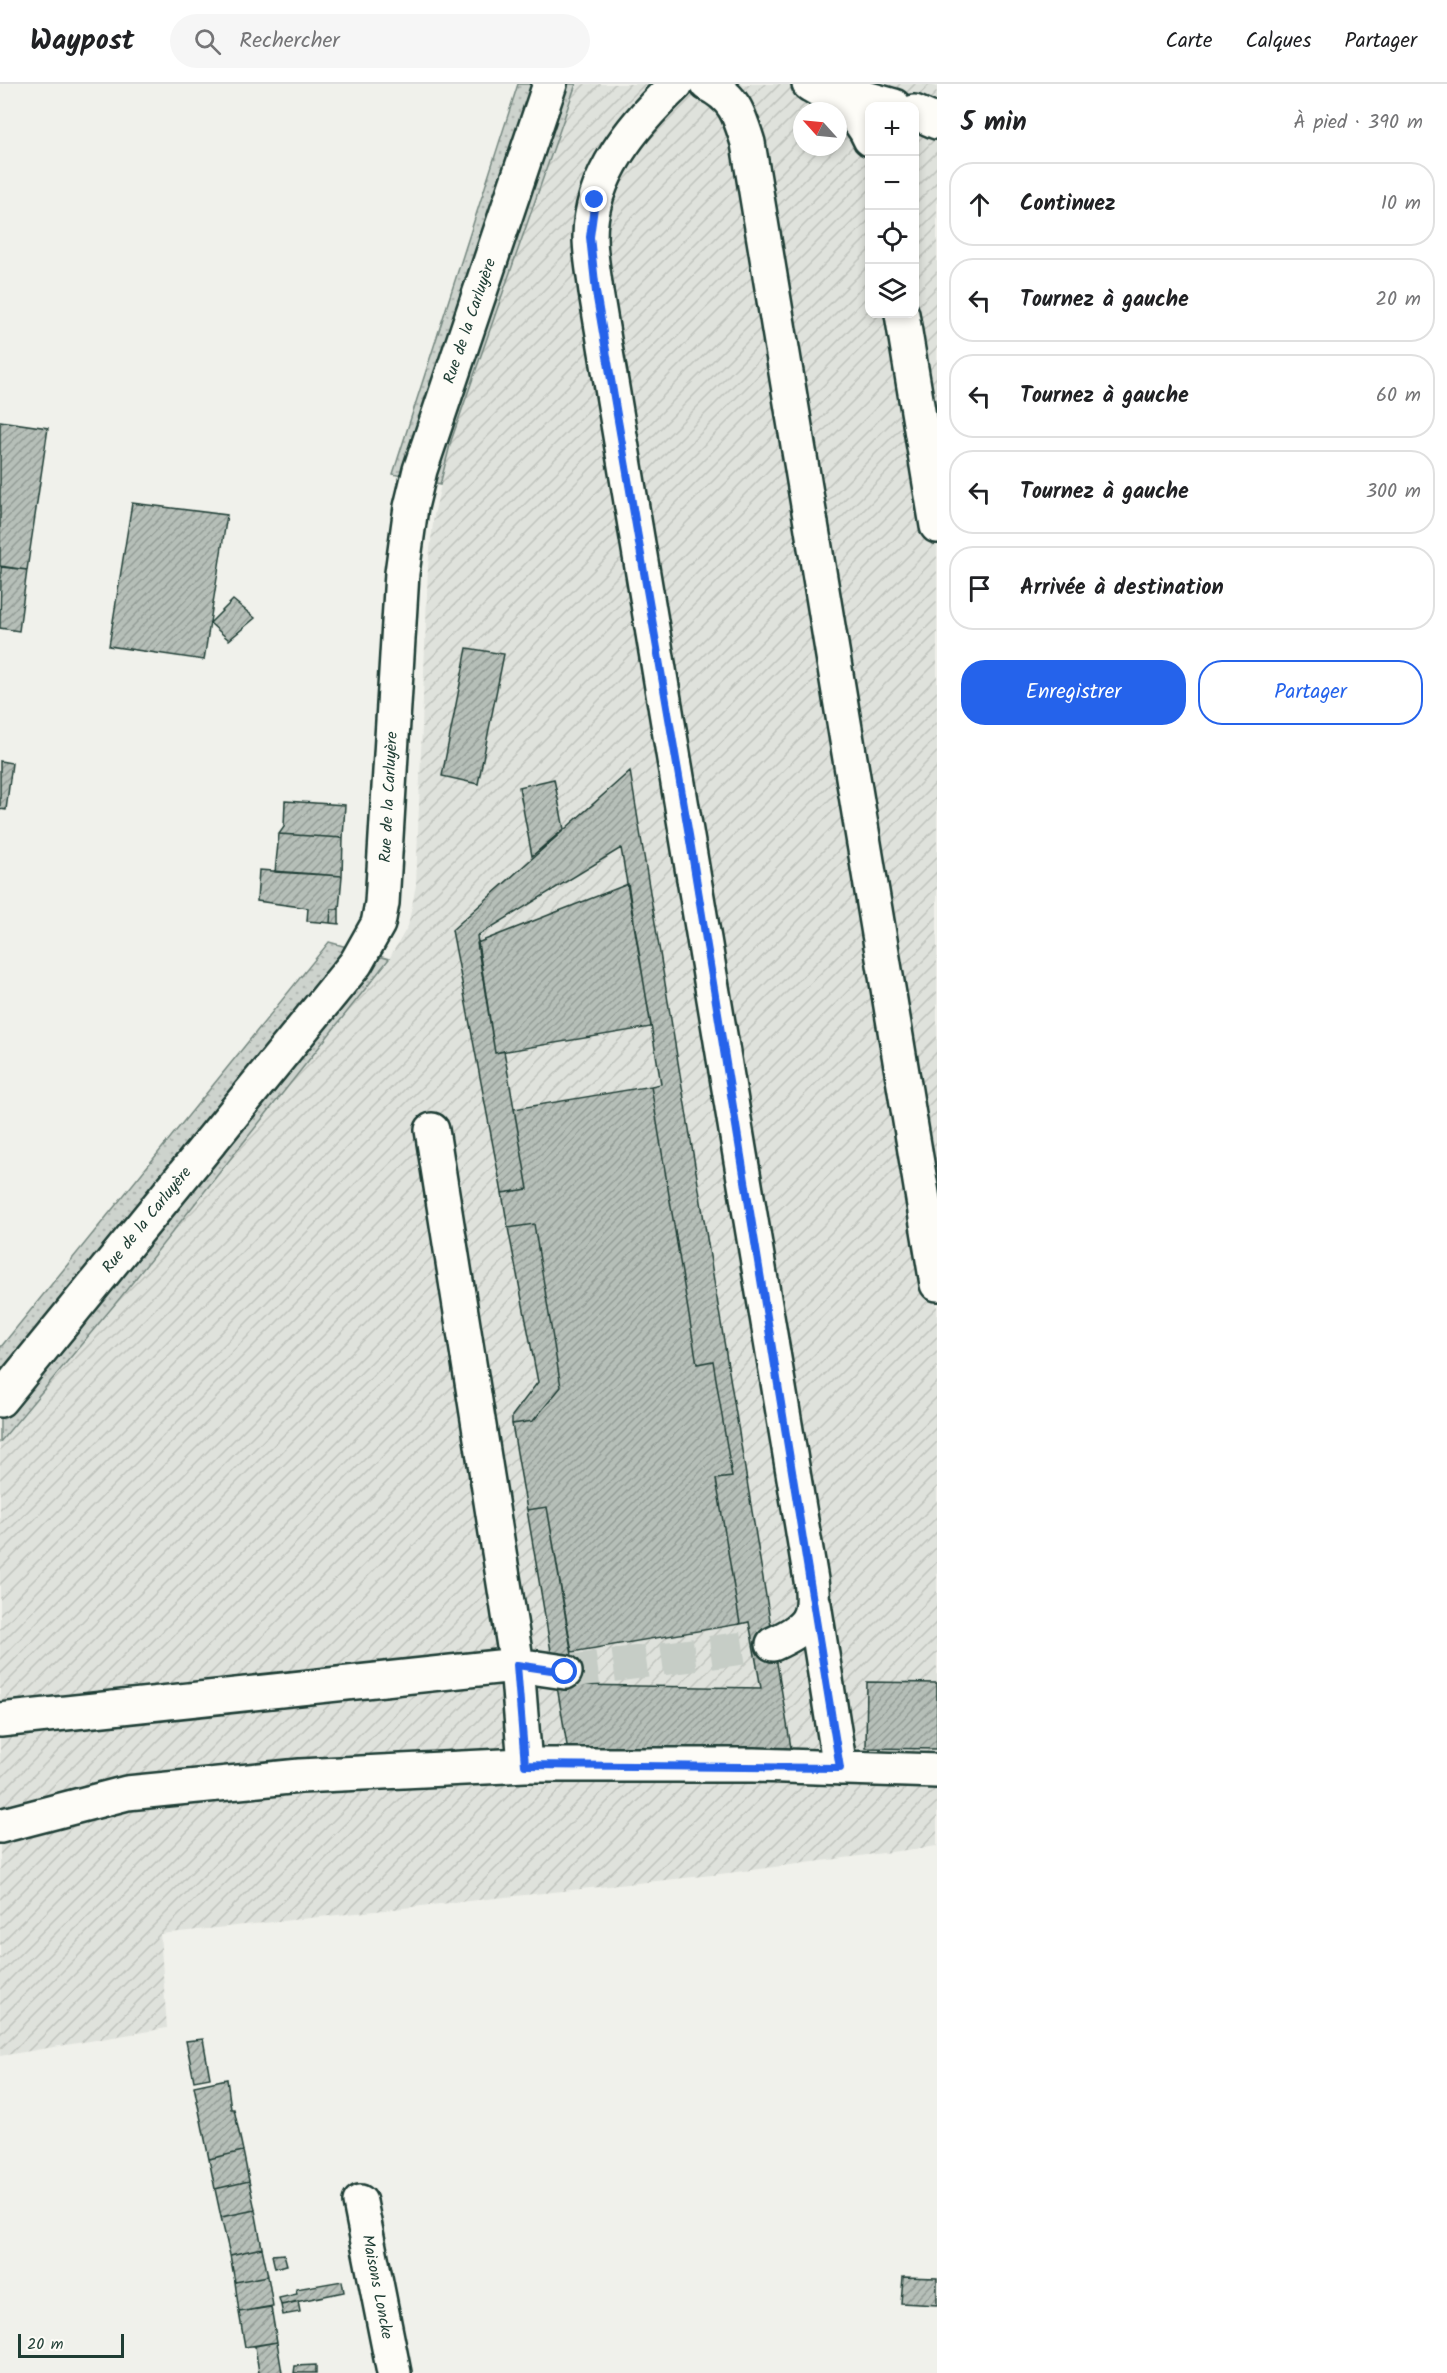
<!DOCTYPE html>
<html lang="fr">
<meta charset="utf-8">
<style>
body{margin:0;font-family:Kalam,sans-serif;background:#f6f6f6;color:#202124}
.controls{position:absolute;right:18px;top:18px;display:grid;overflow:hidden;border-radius:12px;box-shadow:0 3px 9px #0003}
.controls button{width:54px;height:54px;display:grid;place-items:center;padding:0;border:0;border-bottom:2px solid #e0e0e0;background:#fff;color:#202124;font:30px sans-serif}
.compass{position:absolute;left:793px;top:18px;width:54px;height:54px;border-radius:50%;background:#fff;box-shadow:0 3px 9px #0003;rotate:297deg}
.scale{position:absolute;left:18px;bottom:15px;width:106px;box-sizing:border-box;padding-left:6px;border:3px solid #1f3d34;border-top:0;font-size:16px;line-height:21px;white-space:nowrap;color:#1f3d34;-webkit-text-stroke:4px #fdfcf7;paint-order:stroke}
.stop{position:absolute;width:18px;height:18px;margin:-14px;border:4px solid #2563eb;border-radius:50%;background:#fff}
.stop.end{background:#2563eb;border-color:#fff;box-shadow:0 2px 6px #0008}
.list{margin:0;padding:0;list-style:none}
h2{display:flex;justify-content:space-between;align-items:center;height:78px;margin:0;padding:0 24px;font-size:26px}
h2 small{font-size:20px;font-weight:400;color:#757577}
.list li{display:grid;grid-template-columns:39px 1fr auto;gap:18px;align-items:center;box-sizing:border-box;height:84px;margin:0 12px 12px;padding:0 12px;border:2px solid #e0e0e0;border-radius:24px}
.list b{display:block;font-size:22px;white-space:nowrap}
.list em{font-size:20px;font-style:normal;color:#757577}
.actions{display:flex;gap:12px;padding:18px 24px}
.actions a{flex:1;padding:14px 0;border:2px solid #2563eb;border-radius:24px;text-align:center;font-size:21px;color:#2563eb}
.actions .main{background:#2563eb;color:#fff}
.icon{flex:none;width:33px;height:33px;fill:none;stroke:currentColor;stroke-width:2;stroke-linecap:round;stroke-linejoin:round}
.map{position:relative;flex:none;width:937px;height:2289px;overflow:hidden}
header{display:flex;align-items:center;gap:36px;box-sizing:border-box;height:84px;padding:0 30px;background:#fff;border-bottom:2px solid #e0e0e0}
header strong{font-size:28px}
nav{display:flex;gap:33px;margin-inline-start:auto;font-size:21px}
.search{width:420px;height:54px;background:#f6f6f6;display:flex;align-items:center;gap:15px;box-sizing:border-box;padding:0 21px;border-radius:33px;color:#757577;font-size:22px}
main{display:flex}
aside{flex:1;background:#fff}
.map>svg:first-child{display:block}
.industrial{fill:url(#industrial-furrows);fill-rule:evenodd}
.grass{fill:url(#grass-dots);stroke:#768880;stroke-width:1.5}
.building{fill:url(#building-hatch);stroke:#1f3d34;stroke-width:1.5}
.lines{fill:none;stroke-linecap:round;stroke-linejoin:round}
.minor-tunnel{stroke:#c6cdc6;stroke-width:33;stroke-dasharray:33 16;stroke-linecap:butt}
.minor-casing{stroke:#1f3d34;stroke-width:38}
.minor{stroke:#fdfcf7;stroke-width:33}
.route{stroke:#2563eb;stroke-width:8}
.labels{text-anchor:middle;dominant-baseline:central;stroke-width:6;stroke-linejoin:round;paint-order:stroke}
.street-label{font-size:16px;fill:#1f3d34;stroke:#fdfcf7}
</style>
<header>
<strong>Waypost</strong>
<div class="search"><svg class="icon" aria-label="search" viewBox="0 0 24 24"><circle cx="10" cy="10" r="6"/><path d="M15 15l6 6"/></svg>Rechercher</div>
<nav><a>Carte</a><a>Calques</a><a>Partager</a></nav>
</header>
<main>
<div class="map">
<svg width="937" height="2289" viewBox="0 0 937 2289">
<defs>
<pattern id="industrial-furrows" width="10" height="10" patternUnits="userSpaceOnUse" patternTransform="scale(1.5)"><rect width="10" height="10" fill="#dfe2dc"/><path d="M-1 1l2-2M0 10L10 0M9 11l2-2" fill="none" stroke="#bfc3bd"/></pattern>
<pattern id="grass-dots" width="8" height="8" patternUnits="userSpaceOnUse" patternTransform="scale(1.5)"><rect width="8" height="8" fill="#cdd3cd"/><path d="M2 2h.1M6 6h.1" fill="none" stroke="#b0b6b1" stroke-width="1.8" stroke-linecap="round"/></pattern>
<pattern id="building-hatch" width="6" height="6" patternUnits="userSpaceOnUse" patternTransform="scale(1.5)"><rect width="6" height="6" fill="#b6bfb8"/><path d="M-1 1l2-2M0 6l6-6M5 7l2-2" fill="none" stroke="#939c96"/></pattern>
</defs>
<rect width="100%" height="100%" fill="#f0f1eb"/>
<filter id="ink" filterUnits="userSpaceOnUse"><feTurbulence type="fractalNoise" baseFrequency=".0167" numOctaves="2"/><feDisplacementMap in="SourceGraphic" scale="12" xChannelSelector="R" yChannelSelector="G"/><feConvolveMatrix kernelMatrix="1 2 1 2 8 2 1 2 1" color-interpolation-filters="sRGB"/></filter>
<g filter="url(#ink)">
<!-- industrial -->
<path class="industrial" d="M576,0H928L937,3V1762L712,1791L160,1850L167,1944L0,1972V1358L120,1214L389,875L408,842L416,801L428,483L434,431L451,357ZM870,22H914V230H870ZM802,27H838V63H802Z"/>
<!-- grass -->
<path class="grass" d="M518,0H576L451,357L440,401L393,390Z
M329,858L389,875L120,1214L0,1358V1264Z"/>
<!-- building -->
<path class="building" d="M0,337L48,344L27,486L0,482Z
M132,419L227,431L204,576L109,562Z
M1,483L27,486L19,547L0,544Z
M233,516L255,534L229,556L210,539Z
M467,564L504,570L478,700L442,692Z
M0,677L12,679L6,726L0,725Z
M630,687L793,1676L569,1673L527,1426L547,1423L577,1601L761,1604L749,1538L740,1540L716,1395L732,1393L713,1277L697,1280L651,1002L661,1000L621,764L477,852L495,969L504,967L528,1105L502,1109L452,846Z
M554,695L564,745L532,772L519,703Z
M285,717L345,721L343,754L279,750L284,743Z
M279,750L343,754L342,792L275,788Z
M259,786L342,792L339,825H331L330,839L307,837L308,824L257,817Z
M628,800L651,943L495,969L477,859Z
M331,825H339V840L330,839Z
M651,1002L697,1280L713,1277L732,1393L716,1395L740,1540L572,1568L547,1423L527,1426L512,1340L533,1337L561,1303L534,1140L508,1144L502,1109L528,1105L514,1025Z
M534,1140L561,1303L533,1337L512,1340V1332L538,1298L508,1144Z
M867,1598L937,1599V1665L866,1664Z
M203,1955L210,1994L194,1997L186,1957Z
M227,1995L231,2025H234L243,2067L209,2075L194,2002Z
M243,2067L249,2097L215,2105L209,2075Z
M249,2097L255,2126L221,2133L215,2105Z
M255,2126L262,2164L230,2171L221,2133Z
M262,2164L268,2192L235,2198L230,2171Z
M284,2170L287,2181L275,2184L272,2171Z
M268,2192L273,2222L239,2228L235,2198Z
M903,2193L937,2194V2221L901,2219Z
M342,2197L344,2208L281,2221L279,2214L297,2210L296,2205Z
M298,2217L300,2228L283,2231L281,2221Z
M271,2223L277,2258L245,2263L239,2228Z
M277,2258L282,2289H257H259L255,2262Z
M316,2281V2289H294L295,2282Z"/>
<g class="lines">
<!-- minor-tunnel -->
<path class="minor-tunnel" d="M565,1588L773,1560"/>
<defs>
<path id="minor" d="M676,0C634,40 590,92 590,153C590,171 594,190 596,208L811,1496C816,1535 808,1544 773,1560
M707,0C735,14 739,30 748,59L937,1200
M809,0C833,14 859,28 870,55
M826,3L894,22
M914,28L937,38
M902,230L937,442
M432,1046L517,1581L525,1681
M0,1316L356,879L378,840L382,819L402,489L411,423L420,386L550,0
M814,1520L840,1684
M0,1636L517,1581L565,1588
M0,1742L127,1709L300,1692L525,1681H753L937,1687
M360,2118L394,2289"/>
</defs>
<!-- minor casing -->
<use href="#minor" class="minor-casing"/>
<!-- minor -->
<use href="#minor" class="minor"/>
</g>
</g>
<g class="lines" filter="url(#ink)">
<!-- route -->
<path class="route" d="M565,1588L517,1581L525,1681L840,1684L690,757L596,208L590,153L595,116"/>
</g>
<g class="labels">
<!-- street labels -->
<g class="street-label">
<text transform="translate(470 237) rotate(-71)">Rue de la Carluyère</text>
<text transform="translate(389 713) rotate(-87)">Rue de la Carluyère</text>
<text transform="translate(147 1136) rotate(-51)">Rue de la Carluyère</text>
<text transform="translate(377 2203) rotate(79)">Maisons Loncke</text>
</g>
</g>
</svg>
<div class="controls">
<button>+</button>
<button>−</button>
<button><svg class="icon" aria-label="locate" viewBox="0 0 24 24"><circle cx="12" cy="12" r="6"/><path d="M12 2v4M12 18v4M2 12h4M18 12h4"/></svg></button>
<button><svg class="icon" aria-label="layers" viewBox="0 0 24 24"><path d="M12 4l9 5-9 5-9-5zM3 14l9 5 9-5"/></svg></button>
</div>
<svg class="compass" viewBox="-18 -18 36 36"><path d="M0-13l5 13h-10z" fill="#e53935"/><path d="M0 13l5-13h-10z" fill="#757577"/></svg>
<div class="scale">20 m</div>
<div class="stop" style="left:565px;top:1588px"></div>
<div class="stop end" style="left:595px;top:116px"></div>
</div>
<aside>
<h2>5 min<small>À pied · 390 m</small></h2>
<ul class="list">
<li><svg class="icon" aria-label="ahead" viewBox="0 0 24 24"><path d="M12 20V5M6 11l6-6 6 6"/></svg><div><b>Continuez</b></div><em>10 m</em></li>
<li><svg class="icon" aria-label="left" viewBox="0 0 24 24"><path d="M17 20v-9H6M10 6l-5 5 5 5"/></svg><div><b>Tournez à gauche</b></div><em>20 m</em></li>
<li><svg class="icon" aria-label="left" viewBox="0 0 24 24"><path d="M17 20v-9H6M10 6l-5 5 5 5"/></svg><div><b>Tournez à gauche</b></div><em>60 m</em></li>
<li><svg class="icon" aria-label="left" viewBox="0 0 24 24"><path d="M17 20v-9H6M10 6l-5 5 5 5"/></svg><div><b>Tournez à gauche</b></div><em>300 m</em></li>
<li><svg class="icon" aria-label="arrive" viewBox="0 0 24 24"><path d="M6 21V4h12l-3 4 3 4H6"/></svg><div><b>Arrivée à destination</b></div></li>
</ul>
<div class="actions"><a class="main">Enregistrer</a><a>Partager</a></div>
</aside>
</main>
